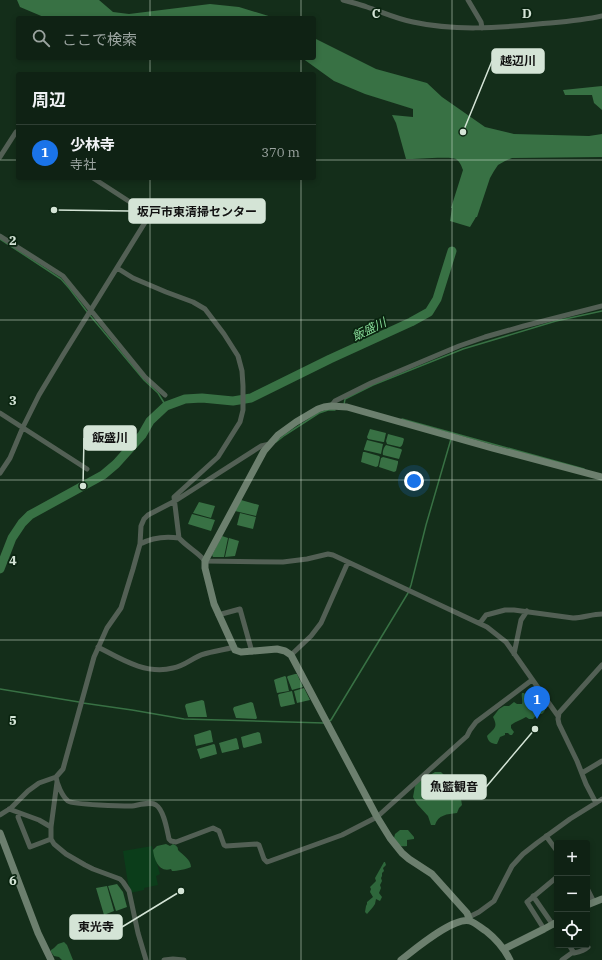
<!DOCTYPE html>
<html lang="ja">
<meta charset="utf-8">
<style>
body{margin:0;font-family:"IBM Plex Serif","Noto Sans JP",serif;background:#1d2f22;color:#f1f3f6}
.controls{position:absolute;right:12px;bottom:12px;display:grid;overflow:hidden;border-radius:4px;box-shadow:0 2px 6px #0003}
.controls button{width:36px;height:36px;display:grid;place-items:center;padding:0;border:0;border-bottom:1px solid #2f3f34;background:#0f2214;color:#f1f3f6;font:20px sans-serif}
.you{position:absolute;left:414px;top:481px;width:14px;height:14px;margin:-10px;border:3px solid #fff;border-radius:50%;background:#1a73e8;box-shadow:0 0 0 6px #1a73e833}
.badge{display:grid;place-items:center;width:26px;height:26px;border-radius:50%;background:#1a73e8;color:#fff;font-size:13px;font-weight:700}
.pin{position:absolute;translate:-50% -33px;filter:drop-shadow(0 1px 2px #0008)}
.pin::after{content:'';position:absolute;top:21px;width:14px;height:12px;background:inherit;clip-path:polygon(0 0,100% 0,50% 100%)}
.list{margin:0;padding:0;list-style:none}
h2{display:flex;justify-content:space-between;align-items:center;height:52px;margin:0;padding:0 16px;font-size:17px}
h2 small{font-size:13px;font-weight:400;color:#9ba4a0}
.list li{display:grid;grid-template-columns:26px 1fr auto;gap:12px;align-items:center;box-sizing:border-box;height:56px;padding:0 16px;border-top:1px solid #2f3f34}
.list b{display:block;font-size:15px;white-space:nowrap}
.list p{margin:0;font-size:13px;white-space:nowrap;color:#9ba4a0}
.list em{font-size:13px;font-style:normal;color:#9ba4a0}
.icon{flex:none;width:22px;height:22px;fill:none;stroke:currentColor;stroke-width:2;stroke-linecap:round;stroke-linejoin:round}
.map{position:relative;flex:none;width:602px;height:960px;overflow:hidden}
.search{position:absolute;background:#0f2214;box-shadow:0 2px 6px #0003;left:16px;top:16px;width:300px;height:44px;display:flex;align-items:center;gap:10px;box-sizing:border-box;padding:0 14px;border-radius:4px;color:#9ba4a0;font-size:15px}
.panel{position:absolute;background:#0f2214;box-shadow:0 2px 6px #0003;left:16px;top:72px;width:300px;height:108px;border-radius:4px}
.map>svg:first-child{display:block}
.green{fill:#0b3d1a}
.forest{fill:#2e673b}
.water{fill:#387144}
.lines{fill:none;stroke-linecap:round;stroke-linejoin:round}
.stream{stroke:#387144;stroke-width:1.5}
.river{stroke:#387144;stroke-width:9}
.street{stroke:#536055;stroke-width:5}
.secondary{stroke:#6c7f6e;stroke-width:7}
.grid{fill:none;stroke:#d4e4d6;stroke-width:1;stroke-opacity:0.55}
.labels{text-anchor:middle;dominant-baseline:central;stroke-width:3.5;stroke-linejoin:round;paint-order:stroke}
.water-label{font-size:12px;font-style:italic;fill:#84d694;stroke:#0a2410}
.grid-label{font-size:13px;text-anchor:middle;font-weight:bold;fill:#d4e4d6;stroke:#0a2410;stroke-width:3.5;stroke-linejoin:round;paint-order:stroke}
.leader{fill:none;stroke:#d4e4d6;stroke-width:1.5}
.callout-dot{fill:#d4e4d6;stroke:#0a2410;stroke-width:1.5}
.callout{fill:#d4e4d6;stroke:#d4e4d6;stroke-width:1.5}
.callout-label{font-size:12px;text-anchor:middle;font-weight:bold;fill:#111}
</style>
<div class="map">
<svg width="602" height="960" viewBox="0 0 602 960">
<rect width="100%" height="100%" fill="#142e1a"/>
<!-- green -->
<path class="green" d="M152,846L160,874L156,876L158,885L144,888V890L130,893L127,877L123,851Z"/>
<!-- forest -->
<path class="forest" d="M522,693H524C527,697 532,698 535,703L539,701L545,705C546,709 545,711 542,714H537L533,719H529L526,717C521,720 516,721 511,725V728L514,732L512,735H510L508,733H505V735L500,737L497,744C492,744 488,742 487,736C495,728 498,727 493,717L499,709L504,706H509L514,702L517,704H522C523,700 521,697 522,693Z
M435,772H441L445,776L450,786L455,791L461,799L462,805L459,808L457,813C447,814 438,815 435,825H431L428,816L417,804L413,797L415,786L417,783Z
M400,830H408L414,837V839L407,840V846C399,847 398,845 394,838L395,834Z
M166,844L170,846L173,844C177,846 178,847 178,850C183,855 191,860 191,867C187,869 177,871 172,871L171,869C159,873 154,859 153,850L157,846Z
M384,862H385L386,865L383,868L384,871L382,873V876L381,878L382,881L380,885L381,888L379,893L382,897L380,901L376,899L375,904L373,907L367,914L365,912L366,906L367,904V902L373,897L370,892L371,889L370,887L376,881L375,878Z
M64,942L67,945L73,960H62L59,957L54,956L51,952V950L54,948L58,944Z"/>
<!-- water -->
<path class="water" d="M17,0H99L113,12L129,14L210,4L239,7L275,18H46L20,7Z
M314,38L376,69L427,83L442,97L485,127L514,134L589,136L602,134V157L512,158L505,161L498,165L494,171L490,178L477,217H476L470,227L450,221L452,208H451L463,170C461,165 460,162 456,159C450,156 415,159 406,159L396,123L392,115L413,117V109L365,94L334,81L302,58H314Z
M602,86V110L594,103L592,95H565L563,90Z
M370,429L386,433L384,442H383L368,439L367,437Z
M388,434L403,438L404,439C403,442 403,446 400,447L387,444L386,441Z
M367,440L383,444L381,454L364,450V449Z
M386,445L401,449L402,450L399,459L383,455C382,452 384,447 386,445Z
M363,452H365L379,456L380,457L378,466L376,467L361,462Z
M383,457L398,461V463L396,471L394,472L379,467L381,458Z
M241,500L259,505L256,516L235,511Z
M199,502L215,506L211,518L193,513Z
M240,513L256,517L253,529L237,525Z
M192,514L215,520L211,531L188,524Z
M222,536L228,538L224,557H213L212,555Z
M229,538L239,541L235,556L225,557Z
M295,674H297L303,687L292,690L287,677L288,676Z
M285,676L286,677L289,691L277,693L274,680L276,679Z
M304,688L310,700L297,703L294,691Z
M292,691L295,704L281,707L280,705L278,695L279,694Z
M202,700L204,701L207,717H188L185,706L186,704Z
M251,702L253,703L257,718L256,719L236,718L233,709L234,707Z
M210,730L211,731L213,742L196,746L194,735Z
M258,732L260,733L262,743L244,748L243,747L241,737Z
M236,738L237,739L239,748V749L222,753L219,743Z
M214,744L215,745L217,754L200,759V758L197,749Z
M117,884L123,892L127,907L116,911L108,886Z
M107,886L114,911L104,915L96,888Z"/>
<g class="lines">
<!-- stream -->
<path class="stream" d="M0,239L61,279L69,288L88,313L144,380L158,393L166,406
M344,405L345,399L373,385L463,349L556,321L602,311
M402,419L584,469
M276,442L285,435L319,413L328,410H335
M0,689L79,702
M83,703L132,710L184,719L324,723
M329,721L331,720L408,593L411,585L426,525L451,439"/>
<!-- river -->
<path class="river" d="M0,569L12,538L22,523L30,515L103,475L116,464L142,435L150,421L166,406L185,399L202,398L233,401L251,398L330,359L411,322L429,312L437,299L452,251"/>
<!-- street -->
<path class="street" d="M343,0C351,2 359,4 367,7C382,12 397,19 413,22C454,31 497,28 538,24C560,22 581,21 602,16
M468,0L481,22L482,28
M0,157L16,132L18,131
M0,236L63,276L145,377L165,395
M117,268L133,278L166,292L193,302L205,309L224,334L238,356L242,371L243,386V410L240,422L218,457L174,497L179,538C187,547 198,552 205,561L283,562L307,559L328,554L333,555L487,627L506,642L553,709L558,716
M331,406L335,401L371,383L459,346L485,337L524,326L602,306
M0,413L87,469
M0,473L10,458L23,427L39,395L63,355L149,216L147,213L93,178
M140,544C153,537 165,536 179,538
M218,615L240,609L252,652
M480,623L486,615L490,614L505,610H514L573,618C583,618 592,614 602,614
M98,647C121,659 146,675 173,668C185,666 193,657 204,654C214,651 224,650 234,647
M514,654L521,620L527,611
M291,655L311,636L321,623L348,562
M582,773L602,761
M56,777C57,784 62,796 68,801C74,805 123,806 132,806C139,805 151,801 156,805C164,810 167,830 169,839L171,841L176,842L213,828L219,831L224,845L226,846L257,844L259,845L264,859L267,862L270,861L342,835L377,817L467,736L470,730L476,722L532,680
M57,782L51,827V839L54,844L66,854L85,865L93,869L120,879L123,882L129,891L138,933L146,960
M596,803L586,784L577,761L559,724L558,719L559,713L602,665
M9,809L39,820L51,827
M19,813L18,817L30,847L51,839
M0,815L11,808L28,791L39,783L56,777L63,769L94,657L107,628L121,608L133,569L140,544L141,526L144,519L148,515L175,501L261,446L270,444
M546,836L557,851
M587,888L594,902
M533,896L553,925
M469,917L479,912L494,901L512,866L523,854L537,843L570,819L602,799
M544,929L527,902L557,877
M569,945L574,953C579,952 584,951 588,947L586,945
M164,960L173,959L184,960
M562,960L573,952"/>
<!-- secondary -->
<path class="secondary" d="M0,833L38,933L51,960
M587,905L602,899
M470,921L467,913L432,874L409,859L402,853L390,838L377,817L291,655L285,651L277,649L241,652L235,650L214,604L205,568V561L264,451L278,435L296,422L318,409L324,407L331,406L347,407L492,448L602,477
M504,949L544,929L557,922
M401,960C414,950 454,916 470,921C476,923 481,928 486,931C496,939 504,948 510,960"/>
</g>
<!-- grid -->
<path class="grid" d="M150,0V18M301,0V18M452,0V960M150,58V74M301,58V74M0,160H18M314,160H602M150,178V960M301,178V960M0,320H602M0,480H602M0,640H602M0,800H602"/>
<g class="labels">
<!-- water labels -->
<g class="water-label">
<text transform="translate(369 329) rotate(-26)">飯盛川</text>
</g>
</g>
<g class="grid-label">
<text x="376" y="18">C</text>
<text x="527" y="18">D</text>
<text x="13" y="245">2</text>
<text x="13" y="405">3</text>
<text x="13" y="565">4</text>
<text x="13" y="725">5</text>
<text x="13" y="885">6</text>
</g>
<!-- callouts -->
<path class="leader" d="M463 132L492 61M54 210L129 211M83 486L84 438M535 729L486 787M181 891L122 927"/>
<g class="callout-dot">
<circle cx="463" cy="132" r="4"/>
<circle cx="54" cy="210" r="4"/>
<circle cx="83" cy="486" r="4"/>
<circle cx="535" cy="729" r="4"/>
<circle cx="181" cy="891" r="4"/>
</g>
<g class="callout">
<rect x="492" y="49" width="52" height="24" rx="4"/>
<rect x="129" y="199" width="136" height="24" rx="4"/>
<rect x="84" y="426" width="52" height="24" rx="4"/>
<rect x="422" y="775" width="64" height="24" rx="4"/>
<rect x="70" y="915" width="52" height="24" rx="4"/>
</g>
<g class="callout-label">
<text x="518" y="65">越辺川</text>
<text x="197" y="216">坂戸市東清掃センター</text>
<text x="110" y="442">飯盛川</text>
<text x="454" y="791">魚籃観音</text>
<text x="96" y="931">東光寺</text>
</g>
</svg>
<div class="controls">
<button>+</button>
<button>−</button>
<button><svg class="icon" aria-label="locate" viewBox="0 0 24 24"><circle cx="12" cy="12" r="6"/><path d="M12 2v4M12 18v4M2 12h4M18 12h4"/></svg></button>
</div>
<div class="you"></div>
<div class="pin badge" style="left:537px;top:719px">1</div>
<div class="search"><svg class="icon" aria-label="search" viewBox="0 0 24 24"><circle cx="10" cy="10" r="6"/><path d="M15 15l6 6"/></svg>ここで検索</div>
<section class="panel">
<h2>周辺<small></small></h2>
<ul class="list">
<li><span class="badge">1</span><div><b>少林寺</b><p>寺社</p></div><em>370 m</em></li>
</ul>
</section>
</div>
